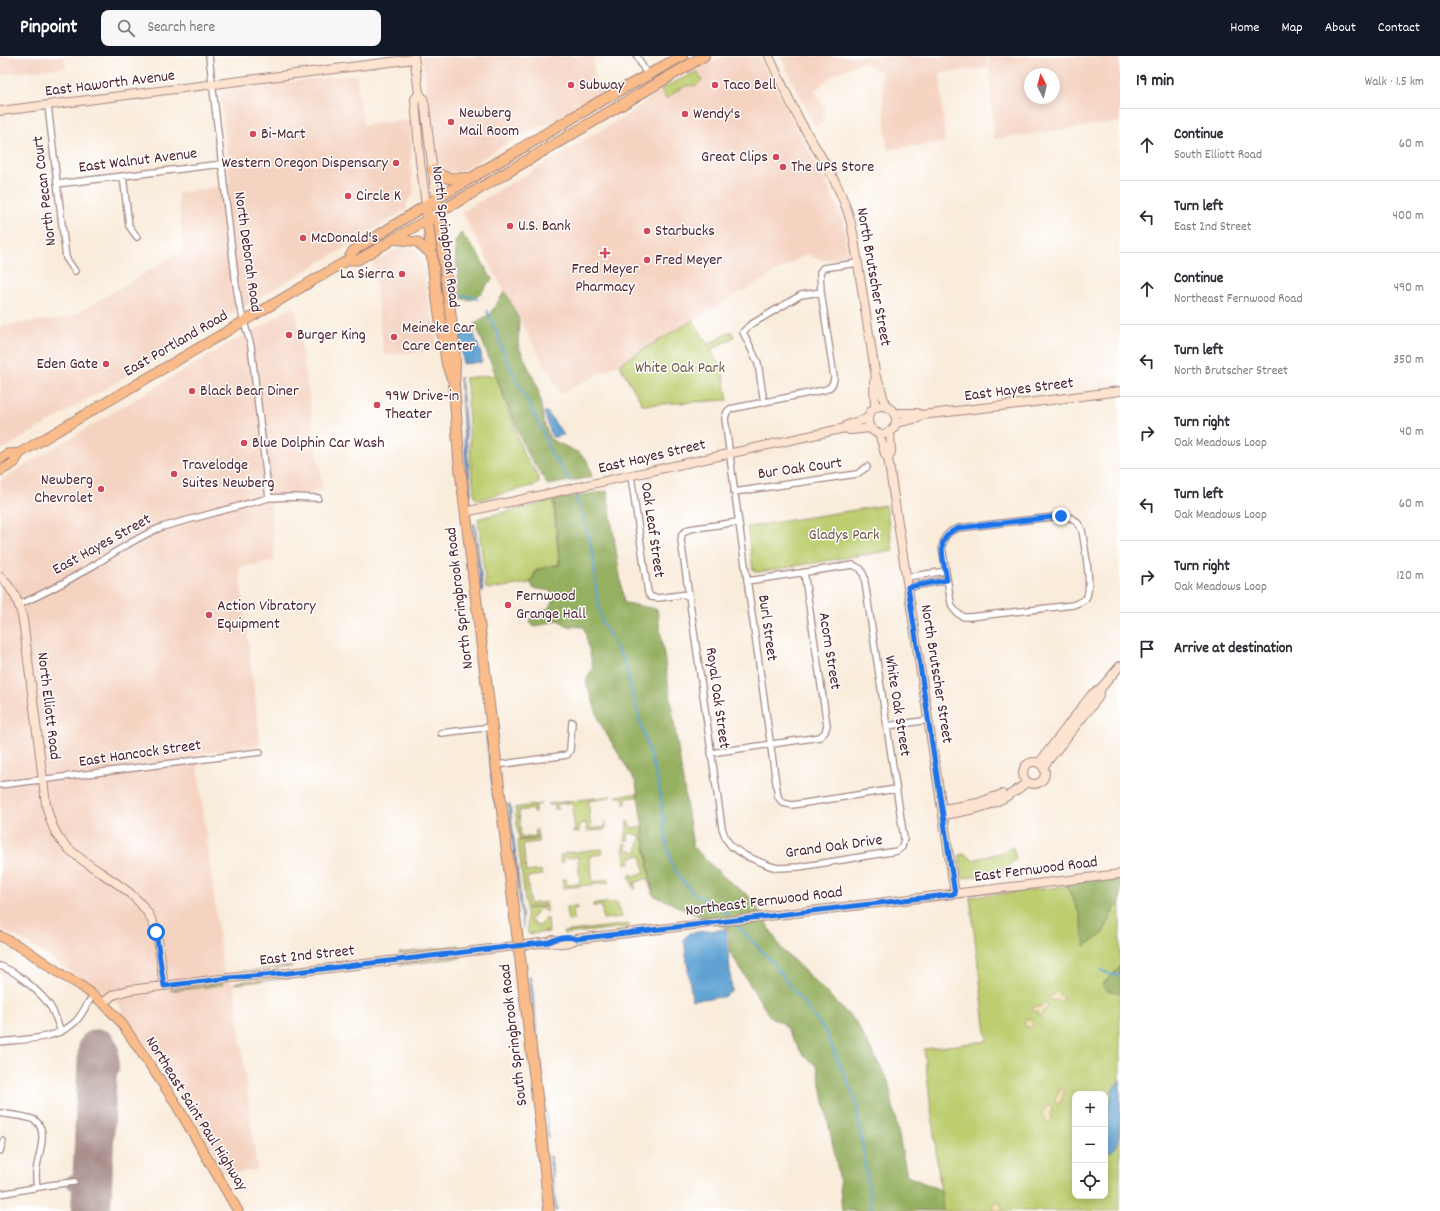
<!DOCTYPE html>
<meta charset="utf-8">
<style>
body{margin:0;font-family:Dekko,sans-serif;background:#f7f7f7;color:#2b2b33}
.controls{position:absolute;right:12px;bottom:12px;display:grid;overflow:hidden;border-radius:8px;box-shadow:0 2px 10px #0003}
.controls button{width:36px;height:36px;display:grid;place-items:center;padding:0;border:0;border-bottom:1px solid #e1e1e2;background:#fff;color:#2b2b33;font:20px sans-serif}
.compass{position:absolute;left:1024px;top:12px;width:36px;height:36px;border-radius:50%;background:#fff;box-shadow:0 2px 10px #0003;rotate:353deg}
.stop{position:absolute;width:12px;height:12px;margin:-9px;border:3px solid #1a73e8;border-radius:50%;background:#fff}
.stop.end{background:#1a73e8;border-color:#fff;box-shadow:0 1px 4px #0008}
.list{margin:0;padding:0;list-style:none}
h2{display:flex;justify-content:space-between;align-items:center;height:52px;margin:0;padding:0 16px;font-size:17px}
h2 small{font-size:13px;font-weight:400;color:#7c7c81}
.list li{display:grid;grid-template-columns:26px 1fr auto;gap:12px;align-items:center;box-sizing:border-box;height:72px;padding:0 16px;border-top:1px solid #e1e1e2}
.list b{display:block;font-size:15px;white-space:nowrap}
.list p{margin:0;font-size:13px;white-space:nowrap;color:#7c7c81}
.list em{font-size:13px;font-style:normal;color:#7c7c81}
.icon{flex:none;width:22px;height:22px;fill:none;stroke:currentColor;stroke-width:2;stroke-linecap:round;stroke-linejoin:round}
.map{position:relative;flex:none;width:1120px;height:1155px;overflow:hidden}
header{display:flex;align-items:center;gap:24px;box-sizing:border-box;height:56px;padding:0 20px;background:#111827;color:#fff}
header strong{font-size:19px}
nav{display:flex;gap:22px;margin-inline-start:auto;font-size:14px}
.search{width:280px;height:36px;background:#f7f7f7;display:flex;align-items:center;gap:10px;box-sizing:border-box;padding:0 14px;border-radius:8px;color:#7c7c81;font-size:15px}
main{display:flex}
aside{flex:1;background:#fff}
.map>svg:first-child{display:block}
.built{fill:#f5d3c1;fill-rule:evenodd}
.green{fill:#bdcd70;stroke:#84764e;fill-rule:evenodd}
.forest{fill:#96b062;stroke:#706846}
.sand{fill:#eeda9e;stroke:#9c7c64}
.water{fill:#5ea2d3;stroke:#54607f}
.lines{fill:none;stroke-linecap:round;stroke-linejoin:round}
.stream{stroke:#5ea2d3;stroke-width:2}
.taxiway{stroke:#a28683;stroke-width:16}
.runway{stroke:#a28683;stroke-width:40}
.street-casing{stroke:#a28683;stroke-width:8}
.secondary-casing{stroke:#a28683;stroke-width:10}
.primary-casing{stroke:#a28683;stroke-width:11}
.highway-casing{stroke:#a28683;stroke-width:12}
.street{stroke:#fff;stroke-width:5.5}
.secondary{stroke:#fde4d0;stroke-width:8}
.primary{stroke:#f9bc8a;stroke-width:9}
.highway{stroke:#f9bc8a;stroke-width:10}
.route{stroke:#1a73e8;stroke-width:5}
.poi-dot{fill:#d1495b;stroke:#fff;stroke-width:1.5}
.labels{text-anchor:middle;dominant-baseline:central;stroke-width:3;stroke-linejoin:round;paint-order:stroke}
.street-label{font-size:16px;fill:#4a1f2b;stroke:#fff}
.poi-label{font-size:16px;fill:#4a1f2b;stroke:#fff;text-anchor:start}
.park-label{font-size:16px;fill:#6c5340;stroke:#fff}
</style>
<header>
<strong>Pinpoint</strong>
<div class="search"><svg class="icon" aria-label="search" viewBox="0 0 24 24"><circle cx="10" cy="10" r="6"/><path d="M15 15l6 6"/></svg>Search here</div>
<nav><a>Home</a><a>Map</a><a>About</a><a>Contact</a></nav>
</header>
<main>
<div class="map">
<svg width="1120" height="1155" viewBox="0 0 1120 1155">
<rect width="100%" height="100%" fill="#fff"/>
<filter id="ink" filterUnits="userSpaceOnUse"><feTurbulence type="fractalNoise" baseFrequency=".025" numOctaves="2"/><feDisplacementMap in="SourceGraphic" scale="8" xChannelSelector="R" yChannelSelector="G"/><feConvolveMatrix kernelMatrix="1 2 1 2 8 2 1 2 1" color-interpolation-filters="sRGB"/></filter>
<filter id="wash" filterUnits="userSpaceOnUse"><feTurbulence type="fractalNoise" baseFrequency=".012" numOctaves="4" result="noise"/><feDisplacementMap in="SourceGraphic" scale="16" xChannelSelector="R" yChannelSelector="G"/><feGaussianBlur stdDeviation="0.9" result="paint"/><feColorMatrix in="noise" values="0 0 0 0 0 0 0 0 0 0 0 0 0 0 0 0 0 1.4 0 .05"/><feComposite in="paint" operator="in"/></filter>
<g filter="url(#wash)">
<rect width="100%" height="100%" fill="#f9ecdb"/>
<!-- built -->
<path class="built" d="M0,0H64L66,11L0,19Z
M422,0H603L593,2L596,32L604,33L606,35L554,65L524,77L463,114L456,117H450L445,115L440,110L436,100Z
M725,0H759L836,147L841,158L844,171L848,199L844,204H825L814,202L808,197L619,308L560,338L462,156L632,56L663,32Z
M780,0H986L988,12L940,17L945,86L887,94L881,14H875L873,11L863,6L833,19L821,29L814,35L825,52L824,57L822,58L826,65L815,70Z
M988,0H1120V66L994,83ZM1030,18H1054V42H1030Z
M356,18L363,69L412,64L411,107L414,140L409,142L407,146V153L346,191L254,245L229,258L203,275L0,395V270L71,261L183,195L178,137L230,128L220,36L223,34Z
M403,191L415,193L419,196L423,205L427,240L431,253L438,294L384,299L373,207L397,193Z
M295,249L323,433L270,447L275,505L239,511L261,690L196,698L223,913L234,930L257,1114L226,1118L205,1080L182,1042L155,1001L125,962L120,949L57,906L24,885L0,873V424L233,285L259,272Z"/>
<!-- green -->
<path class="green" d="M697,15L702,24L696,30C686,26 674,37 666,43L661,33Z
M693,264L708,289L731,275L734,281L711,294L723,316L728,344L643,349L619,308Z
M496,319L523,397L535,415L539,424V427L536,429L478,444L475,442L471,409L467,328L464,322Z
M553,444L559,508L536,514L530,527L490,533L486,532L478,463L480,462L536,449Z
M886,449L893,494L758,516L754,515L753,514L747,471Z
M640,737V741L626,742V748H624L623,741H618L616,740Z
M611,740L609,742L588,745L591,773L605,771L606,765V771L604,774L587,775L586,767L579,768V776L573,777V775H575L572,747L557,748L558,753H555L554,749H549L547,748Z
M541,748L535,750V757H533V753L519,755L521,782L536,780L535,774H537L538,781L531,783L519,784L515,752Z
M626,766H629L630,772L642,771L643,780L629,777L628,784H624L627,771Z
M640,781H643L652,835L647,822L634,827L636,832L634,833L629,820L632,818L633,820L645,816L641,799L629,802L630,808L626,809L623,792L624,787L627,788L626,794L637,796Z
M538,782V786L523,788L526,816L541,814L542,819L527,821L530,848L546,846V849L526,852L518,785L531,784Z
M1013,791L1016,803L1003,816L963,822L959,799L965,798L973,804L1000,797Z
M602,793L603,797L601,798L589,800L593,826L609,823L610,826L606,827L563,832L562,823H566L567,829L580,827L578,801L564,802V806H560L561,798L563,800L565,797Z
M1120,824V1155H943L924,993L987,985L970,841ZM1075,1038H1105V1140H1075Z
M617,846L622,861L603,863L602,850H593V848Z
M546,850L547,856L539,852L530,865L540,870L545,862L548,863L549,876L528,878L526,853Z
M577,850L578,852L573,853L574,864L568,865L566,851Z
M629,868V871L564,878L563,876Z
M459,889V891L399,898V897Z
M460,900L461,902L400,909V908Z
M292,910L290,911L238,916Z
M291,921L293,922L234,928L237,926Z
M222,927L223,929L170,935V934Z"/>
<!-- forest -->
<path class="forest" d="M461,177L477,197L492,223C483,233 476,249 461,242L456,205L455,185Z
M505,235L519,264L518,289L538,332L544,367L550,383L577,396L587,404L592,421L548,429L526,395L475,267L490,258Z
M607,435L624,547L657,553L693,791L725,822L751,842L781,892L856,966L888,1025L907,1120L941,1134L943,1155H842L839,1120L817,1010L803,999L783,967L770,961L730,896L728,873L653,839L636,727L600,667L586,625L593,611L584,571L568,570L558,564L535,571L532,569L530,564L533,558L549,552L553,546L551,535L533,532L531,527L537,514L560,508L554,444Z
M1120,821V846L1112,857L1103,878L1085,890L1080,859L1065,827Z
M1120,911V937L1106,934L1102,929Z"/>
<!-- sand -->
<path class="sand" d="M1057,936L1063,942V945L1061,946L1056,944L1051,945L1049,941L1054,939Z
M1044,946L1047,948L1048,951L1047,953L1043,955L1042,959L1039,960L1037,956L1033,955L1032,953L1034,951H1040Z
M1024.5 967a4.5 4.5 0 1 1 9 0a4.5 4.5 0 1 1-9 0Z
M1061,1032L1064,1034V1037L1060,1047L1056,1048L1054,1044L1058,1039L1059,1034Z
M1047,1049H1050L1053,1052L1050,1057L1052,1063L1049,1066H1047L1042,1058Z
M997,1145L1000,1146L1003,1155H992L994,1153L993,1148Z"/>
<!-- water -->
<path class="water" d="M472,273L481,297L482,306L463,308L460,274Z
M460,321L462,330L471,439H469L466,413Z
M544,356H547L564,379H559L556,381H552Z
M473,468H475L483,536H481Z
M486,679L488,682L496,751L494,745Z
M508,748H510L522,857L523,873Z
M726,873L732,935L723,941L692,944L684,883L689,877Z
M529,921H531L549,1081H548Z
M1120,1024C1120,1038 1120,1078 1117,1089C1114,1094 1110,1096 1105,1098V1056L1111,1043L1112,1034Z
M549,1100H551L557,1155H555Z"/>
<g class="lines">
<!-- stream -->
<path class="stream" d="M458,239L473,241L477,243
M487,255L497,276L501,290L510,311L542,374L552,399L570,424
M575,437L589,481L594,505L597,541L602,566L625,607L631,634L659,729L667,789L672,809L681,824L695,838L723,854L728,859
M737,869L772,906L825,975L856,1045L872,1155
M1101,914L1111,919H1120"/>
<!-- taxiway -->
<path class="taxiway" d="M97,1022L111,1013V992L109,990H103L98,993
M74,1126L92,1125"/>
<!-- runway -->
<path class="runway" d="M91,1155L98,993"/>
</g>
</g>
<g filter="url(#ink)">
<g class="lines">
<defs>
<path id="street" d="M209,0L236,229L239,248L251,290L269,442
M637,0L647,19
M48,50L66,202L75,215
M123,120L129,170L137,181
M57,128L222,108
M858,207L823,212L820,216L821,236L834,321C834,328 831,332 824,334L730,353L727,356L725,362L735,439L778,741L783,747L792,749L896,733
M764,347L758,307L743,276L750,269L801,239L821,236
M631,420L648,537L651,541L658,542L688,538
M734,436L857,418L867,411
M1061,460C1072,460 1078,465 1082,474C1084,488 1093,532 1086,542C1083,546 1077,547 1073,549L970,561H964L957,557L953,552L951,547L942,491L945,481L951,475L959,472Z
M738,466L689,473L682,478L681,484L722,772L726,783L732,791L746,800L770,810L778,812L799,811L897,795L902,791L904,783L864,520L861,513L853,509L747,525
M907,521L946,515
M908,531L947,524
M20,548C46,537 71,523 96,508C117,495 139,480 162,471L269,442L292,441L318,442
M887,670L929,664
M441,677L492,671
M711,697L820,681L825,676L827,669L804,516
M497,709L567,699L570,694L572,666
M0,729L260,696
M0,910C15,914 41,937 50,950C55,958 58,967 61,976
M0,986C24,983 55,984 74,967C81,961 85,951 90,944
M0,1057C8,1059 30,1060 36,1065C48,1076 39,1097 37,1110C35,1117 36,1124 37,1131
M0,1095L3,1085
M0,1138C25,1134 49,1128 74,1126"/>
<path id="secondary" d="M414,0L419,37L423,42L425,51L436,142
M769,0C780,24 791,49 804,72C823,104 847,140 853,177L876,322C883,330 881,342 887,351
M419,37L415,43L420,105L426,149
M0,55L414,3
M868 364a14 14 0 1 1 28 0a14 14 0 1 1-28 0Z
M875,352L874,326L876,323
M895,357H917L921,359L1035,346L1120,335
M896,367L918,362L921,359
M845,372L850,374L871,372
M879,377L885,398L888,402L955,838
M888,402L891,396L890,375
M465,456L845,372L847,369L868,362
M0,520C14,534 19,546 23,564L46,748C49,762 53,776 63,787C87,814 131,828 149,859C161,880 160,906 164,930
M1023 717a11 11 0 1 1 22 0a11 11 0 1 1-22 0Z
M1039,707L1092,638L1101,632L1120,610
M1043,711L1098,642L1101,632
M943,753L978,747L1002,738
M943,759C976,754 1001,749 1027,726
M549,886C557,888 569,888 576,883L1120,818
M103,947L113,939L129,934L229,922L288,917L549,886L553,884"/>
<path id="primary" d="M394,183L417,186L431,198
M348,204H358L428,163
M0,403L7,398L20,397
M0,415L14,407L20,397L348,204L353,195L426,149
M0,880L26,894L64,920L80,929L103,947L120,965L173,1043L238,1155"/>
<path id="highway" d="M433,114C446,124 451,123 467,122
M436,142L452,270L455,307L454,328L459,403L540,1065L549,1155
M433,160L704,0
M452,322L447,308L435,228L426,149L599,46L682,0"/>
</defs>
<!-- street casing -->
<use href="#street" class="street-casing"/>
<!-- secondary casing -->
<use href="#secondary" class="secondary-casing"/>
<!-- primary casing -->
<use href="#primary" class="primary-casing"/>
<!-- highway casing -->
<use href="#highway" class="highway-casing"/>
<!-- street -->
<use href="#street" class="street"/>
<!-- secondary -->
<use href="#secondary" class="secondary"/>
<!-- primary -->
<use href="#primary" class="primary"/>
<!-- highway -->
<use href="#highway" class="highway"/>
</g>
</g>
<g class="lines" filter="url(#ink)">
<!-- route -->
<path class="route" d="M156,876L164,930L229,922L288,917L549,886C557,882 568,880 576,883L955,838L908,531L947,524C944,502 933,481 959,472L1061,460"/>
</g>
<!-- markers -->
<g class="poi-dot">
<circle cx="571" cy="29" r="4"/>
<circle cx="715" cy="29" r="4"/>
<circle cx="685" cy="58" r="4"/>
<circle cx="451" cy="66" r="4"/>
<circle cx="253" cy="78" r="4"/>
<circle cx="776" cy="101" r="4"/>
<circle cx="396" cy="107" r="4"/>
<circle cx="783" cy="111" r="4"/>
<circle cx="348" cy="140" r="4"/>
<circle cx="510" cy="170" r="4"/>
<circle cx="647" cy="175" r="4"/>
<circle cx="303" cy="182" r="4"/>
<path d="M603 191h4v4h4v4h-4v4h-4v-4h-4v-4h4z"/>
<circle cx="647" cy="204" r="4"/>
<circle cx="402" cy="218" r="4"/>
<circle cx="289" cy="279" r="4"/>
<circle cx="394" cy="281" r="4"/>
<circle cx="106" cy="308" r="4"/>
<circle cx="192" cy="335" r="4"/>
<circle cx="377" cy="349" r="4"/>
<circle cx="244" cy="387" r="4"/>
<circle cx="174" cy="418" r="4"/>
<circle cx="101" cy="433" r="4"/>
<circle cx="508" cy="549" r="4"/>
<circle cx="209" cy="559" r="4"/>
</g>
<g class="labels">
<!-- street labels -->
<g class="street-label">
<text transform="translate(110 28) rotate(-7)">East Haworth Avenue</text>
<text transform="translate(138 105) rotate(-7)">East Walnut Avenue</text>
<text transform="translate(45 135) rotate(-97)">North Pecan Court</text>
<text transform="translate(445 181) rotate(83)">North Springbrook Road</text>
<text transform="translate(247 196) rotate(82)">North Deborah Road</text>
<text transform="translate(873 221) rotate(80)">North Brutscher Street</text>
<text transform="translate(176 288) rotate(-30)">East Portland Road</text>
<text transform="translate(1019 334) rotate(-7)">East Hayes Street</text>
<text transform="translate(652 401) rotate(-13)">East Hayes Street</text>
<text transform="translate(800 413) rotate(-8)">Bur Oak Court</text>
<text transform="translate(652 474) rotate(82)">Oak Leaf Street</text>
<text transform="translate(102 489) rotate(-29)">East Hayes Street</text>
<text transform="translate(460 542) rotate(-97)">North Springbrook Road</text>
<text transform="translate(767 572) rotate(82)">Burl Street</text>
<text transform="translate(829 595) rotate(81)">Acorn Street</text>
<text transform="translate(936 618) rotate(81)">North Brutscher Street</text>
<text transform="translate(717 642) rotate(82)">Royal Oak Street</text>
<text transform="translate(48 650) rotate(83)">North Elliott Road</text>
<text transform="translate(897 650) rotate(81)">White Oak Street</text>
<text transform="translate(140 698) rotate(-8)">East Hancock Street</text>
<text transform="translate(834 791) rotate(-8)">Grand Oak Drive</text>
<text transform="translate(1036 814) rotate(-7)">East Fernwood Road</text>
<text transform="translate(764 846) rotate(-7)">Northeast Fernwood Road</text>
<text transform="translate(307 900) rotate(-6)">East 2nd Street</text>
<text transform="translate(514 979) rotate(-97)">South Springbrook Road</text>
<text transform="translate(196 1058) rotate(58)">Northeast Saint Paul Highway</text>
</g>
<!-- poi labels -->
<g class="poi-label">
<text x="579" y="29">Subway</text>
<text x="723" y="29">Taco Bell</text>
<text x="459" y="57">Newberg<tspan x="459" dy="18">Mail Room</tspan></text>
<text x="693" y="58">Wendy's</text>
<text x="261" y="78">Bi-Mart</text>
<text x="768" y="101" text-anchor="end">Great Clips</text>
<text x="388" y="107" text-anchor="end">Western Oregon Dispensary</text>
<text x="791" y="111">The UPS Store</text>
<text x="356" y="140">Circle K</text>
<text x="518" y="170">U.S. Bank</text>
<text x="655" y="175">Starbucks</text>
<text x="311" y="182">McDonald's</text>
<text x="655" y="204">Fred Meyer</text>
<text x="605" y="213" text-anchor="middle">Fred Meyer<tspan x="605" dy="18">Pharmacy</tspan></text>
<text x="394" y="218" text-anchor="end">La Sierra</text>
<text x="402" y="272">Meineke Car<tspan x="402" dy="18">Care Center</tspan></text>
<text x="297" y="279">Burger King</text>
<text x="98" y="308" text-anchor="end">Eden Gate</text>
<text x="200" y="335">Black Bear Diner</text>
<text x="385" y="340">99W Drive-in<tspan x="385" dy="18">Theater</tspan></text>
<text x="252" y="387">Blue Dolphin Car Wash</text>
<text x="182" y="409">Travelodge<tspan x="182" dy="18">Suites Newberg</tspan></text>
<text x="93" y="424" text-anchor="end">Newberg<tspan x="93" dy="18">Chevrolet</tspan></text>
<text x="516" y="540">Fernwood<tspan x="516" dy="18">Grange Hall</tspan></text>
<text x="217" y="550">Action Vibratory<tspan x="217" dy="18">Equipment</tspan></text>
</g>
<!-- park labels -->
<g class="park-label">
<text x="680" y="312">White Oak Park</text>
<text x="844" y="479">Gladys Park</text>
</g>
</g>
</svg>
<div class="controls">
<button>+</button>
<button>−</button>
<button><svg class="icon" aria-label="locate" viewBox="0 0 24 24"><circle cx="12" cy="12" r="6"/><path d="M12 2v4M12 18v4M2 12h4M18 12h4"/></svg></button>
</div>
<svg class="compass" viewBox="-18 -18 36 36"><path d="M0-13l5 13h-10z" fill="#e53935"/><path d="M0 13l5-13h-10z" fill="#7c7c81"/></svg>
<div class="stop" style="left:156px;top:876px"></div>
<div class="stop end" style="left:1061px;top:460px"></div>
</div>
<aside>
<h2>19 min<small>Walk · 1.5 km</small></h2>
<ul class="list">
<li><svg class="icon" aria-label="ahead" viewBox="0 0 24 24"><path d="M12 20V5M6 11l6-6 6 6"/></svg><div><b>Continue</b><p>South Elliott Road</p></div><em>60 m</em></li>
<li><svg class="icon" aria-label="left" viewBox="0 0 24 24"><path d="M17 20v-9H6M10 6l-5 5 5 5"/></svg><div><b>Turn left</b><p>East 2nd Street</p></div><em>400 m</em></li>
<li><svg class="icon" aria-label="ahead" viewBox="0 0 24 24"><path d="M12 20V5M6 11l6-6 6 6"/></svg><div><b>Continue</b><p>Northeast Fernwood Road</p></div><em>490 m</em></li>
<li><svg class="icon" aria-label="left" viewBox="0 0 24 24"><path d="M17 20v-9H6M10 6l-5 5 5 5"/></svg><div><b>Turn left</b><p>North Brutscher Street</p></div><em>350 m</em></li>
<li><svg class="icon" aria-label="right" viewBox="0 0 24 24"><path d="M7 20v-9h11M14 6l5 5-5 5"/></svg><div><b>Turn right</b><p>Oak Meadows Loop</p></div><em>40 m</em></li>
<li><svg class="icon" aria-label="left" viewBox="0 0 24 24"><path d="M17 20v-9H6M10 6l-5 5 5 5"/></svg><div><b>Turn left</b><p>Oak Meadows Loop</p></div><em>60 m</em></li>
<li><svg class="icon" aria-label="right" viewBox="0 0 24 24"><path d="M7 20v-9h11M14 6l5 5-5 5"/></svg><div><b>Turn right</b><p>Oak Meadows Loop</p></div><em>120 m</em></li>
<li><svg class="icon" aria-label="arrive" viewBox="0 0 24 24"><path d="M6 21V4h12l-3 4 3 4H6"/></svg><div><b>Arrive at destination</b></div></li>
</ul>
</aside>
</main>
